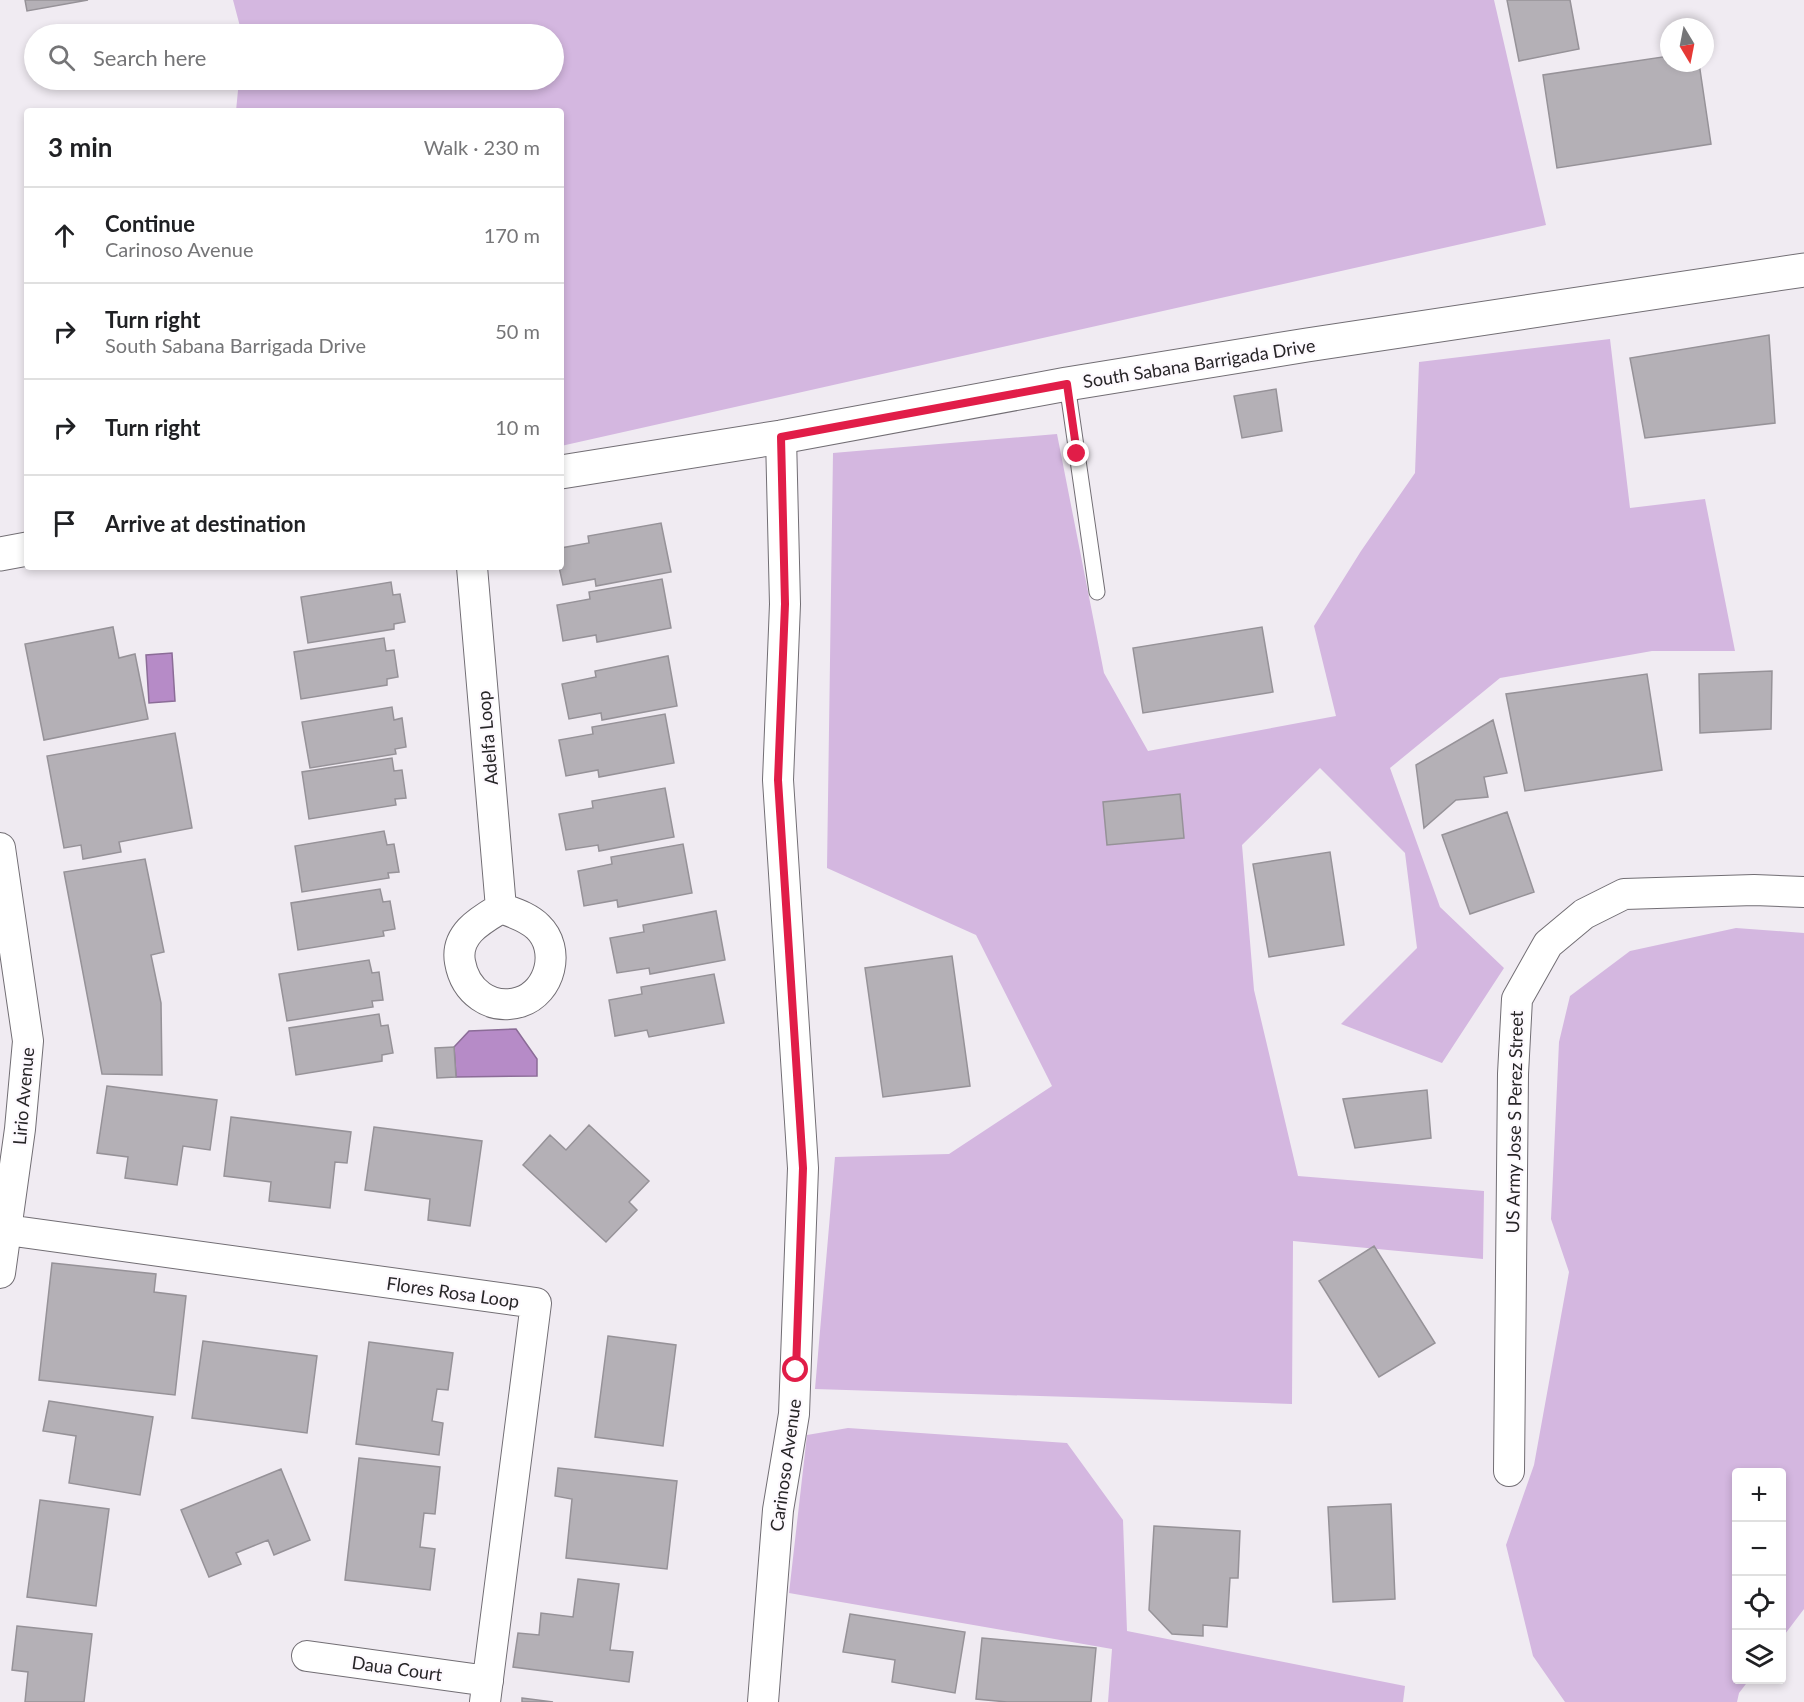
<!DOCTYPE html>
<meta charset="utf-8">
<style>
body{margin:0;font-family:Lato,sans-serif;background:#f2f2f2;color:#202124}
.controls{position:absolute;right:18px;bottom:18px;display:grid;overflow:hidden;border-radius:6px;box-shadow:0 3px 9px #0003}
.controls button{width:54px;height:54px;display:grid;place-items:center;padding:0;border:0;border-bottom:2px solid #e0e0e0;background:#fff;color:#202124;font:30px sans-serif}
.compass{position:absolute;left:1660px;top:18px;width:54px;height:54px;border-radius:50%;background:#fff;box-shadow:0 3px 9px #0003;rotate:170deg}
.stop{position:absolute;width:18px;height:18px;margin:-14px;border:4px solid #e11d48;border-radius:50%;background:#fff}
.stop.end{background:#e11d48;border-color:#fff;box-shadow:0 2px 6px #0008}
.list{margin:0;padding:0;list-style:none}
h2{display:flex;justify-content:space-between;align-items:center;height:78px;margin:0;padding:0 24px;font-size:26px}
h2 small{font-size:20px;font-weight:400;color:#757577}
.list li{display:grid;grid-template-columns:39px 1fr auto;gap:18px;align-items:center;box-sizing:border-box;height:96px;padding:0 24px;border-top:2px solid #e0e0e0}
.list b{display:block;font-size:22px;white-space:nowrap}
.list p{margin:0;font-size:20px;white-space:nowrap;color:#757577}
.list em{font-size:20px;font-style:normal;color:#757577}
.icon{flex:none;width:33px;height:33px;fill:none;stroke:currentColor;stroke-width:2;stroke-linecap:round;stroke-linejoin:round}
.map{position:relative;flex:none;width:1804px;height:1702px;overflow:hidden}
.search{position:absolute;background:#fff;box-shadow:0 3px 9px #0003;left:24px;top:24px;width:540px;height:66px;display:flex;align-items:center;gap:15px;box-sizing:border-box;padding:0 21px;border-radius:33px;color:#757577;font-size:22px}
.panel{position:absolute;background:#fff;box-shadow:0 3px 9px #0003;left:24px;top:108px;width:540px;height:462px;border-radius:6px}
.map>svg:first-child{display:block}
.green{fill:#d4b7e0}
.water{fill:#b68bc7;stroke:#8b6c97;stroke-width:1.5}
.building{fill:#b4b0b6;stroke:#969298;stroke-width:1.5}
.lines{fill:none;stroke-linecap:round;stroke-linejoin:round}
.lane-casing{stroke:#726e74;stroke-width:17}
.street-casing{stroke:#726e74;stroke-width:32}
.secondary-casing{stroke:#726e74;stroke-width:35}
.lane{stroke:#fff;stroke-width:15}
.street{stroke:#fff;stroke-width:30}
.secondary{stroke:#fff;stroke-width:33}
.route{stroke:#e11d48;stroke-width:8}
.labels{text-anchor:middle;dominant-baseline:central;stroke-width:4.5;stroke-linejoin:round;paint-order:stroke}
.street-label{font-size:18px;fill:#272527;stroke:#fdf9fe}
</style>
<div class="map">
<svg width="1804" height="1702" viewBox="0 0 1804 1702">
<rect width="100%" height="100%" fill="#f0ebf2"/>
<!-- green -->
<path class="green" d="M233,0H1494L1546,225L561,446V111H236L239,80H554V34H242Z
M1610,339L1630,508L1705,499L1735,651H1652L1500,678L1390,768L1440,907L1504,968L1442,1063L1341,1024L1417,948L1405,853L1320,768L1242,845L1254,990L1298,1176L1484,1191L1483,1259L1293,1241L1292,1404L815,1389L835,1157L949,1154L1052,1086L976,935L827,868L833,453L1057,434L1104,673L1148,751L1336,716L1314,626L1361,551L1415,473L1419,362Z
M1736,928L1804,933V1609L1782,1638V1472H1736V1680H1749L1739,1693L1737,1702H1565L1533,1656L1506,1545L1534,1465L1569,1272L1551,1219L1559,1042L1570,996L1630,951Z
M848,1428L1067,1443L1123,1520L1127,1631L1405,1686L1403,1702H1108L1112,1649L789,1593L807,1435Z"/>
<!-- water -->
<path class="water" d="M172,653L175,701L149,703L146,655Z
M516,1029L537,1059V1076L456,1077L454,1047L469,1031Z"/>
<!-- building -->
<path class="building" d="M25,0H88L27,11Z
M1507,0H1570L1579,49L1519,61Z
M1669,56V63H1699L1711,144L1557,168L1543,75Z
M1769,335L1775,423L1645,438L1630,358Z
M1276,389L1282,431L1242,438L1234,396Z
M661,523L671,572L596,586L595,579L563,585L559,567H561V548L589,543L588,536Z
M662,579L671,628L597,642L596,635L563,641L557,605L590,599L589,592Z
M391,582L393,595L400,594L405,622L394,624V629L308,643L301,597Z
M113,627L119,658L135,654L148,719L44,740L25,644Z
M1262,627L1273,692L1143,713L1133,648Z
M384,638L386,651L394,650L398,677L387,679V685L301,699L294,652Z
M668,656L677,706L602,720L601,713L569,719L562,684L596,677L595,671Z
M1772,671L1771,729L1700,733L1699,674Z
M1647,674L1662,770L1525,791L1506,694Z
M392,707L394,720L402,718L406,747L395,749L396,754L310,768L302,722Z
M665,714L674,763L599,777L598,770L566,776L559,740L593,734L592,727Z
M1493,720L1507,773L1484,777L1488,797L1456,800L1424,828L1416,765Z
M175,733L192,828L119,842L121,852L83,859L81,845L64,848L47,756Z
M392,758L394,771L402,770L406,798L395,799L396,805L309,819L302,772Z
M665,788L674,837L599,851L598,845L566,850L559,814L593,808L592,801Z
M1180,794L1184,838L1107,845L1103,802Z
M1507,812L1534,892L1470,914L1442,835Z
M384,831L387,845L394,844L399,872L388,873L389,878L302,892L295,846Z
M683,844L692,893L618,907L617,900L584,906L578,871L612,864L611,857Z
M1330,852L1344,945L1269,957L1253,864Z
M145,859L164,952L151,955L161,1003L162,1075L102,1074L64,872Z
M380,889L383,902L390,901L395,929L383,931L384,936L298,950L291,903Z
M716,911L725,960L650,974L649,968L617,973L610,938L644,932L643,925Z
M952,956L970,1086L883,1097L865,968Z
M369,960L372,973L379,972L383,1000L372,1001L373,1007L287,1021L279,974Z
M714,974L724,1023L649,1037L647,1030L615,1036L609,1000L642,994L641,987Z
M379,1014L381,1026L388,1025L393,1053L382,1055V1061L296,1075L289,1028Z
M454,1047L456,1077L437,1078L435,1048Z
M107,1086L217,1100L210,1150L183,1146L177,1185L125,1178L128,1157L97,1153Z
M1427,1090L1431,1138L1355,1148L1343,1099Z
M231,1117L351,1132L347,1163L335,1162L330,1208L269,1201L271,1182L224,1176Z
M589,1125L649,1181L629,1202L637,1210L606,1242L523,1165L550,1135L566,1150Z
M374,1127L482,1141L470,1226L428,1220L430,1199L365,1190Z
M1374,1246L1435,1343L1379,1377L1319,1281Z
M52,1263L156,1274L154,1292L186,1296L175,1395L39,1380Z
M608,1336L676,1345L663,1446L595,1437Z
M203,1341L317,1356L307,1433L192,1418Z
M369,1342L453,1353L448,1390L437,1389L432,1421L443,1423L439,1455L356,1444Z
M49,1401L153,1417L140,1495L69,1483L76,1436L43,1431Z
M359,1458L440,1467L435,1514L424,1513L420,1547L435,1549L430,1590L345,1580Z
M558,1468L677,1481L667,1569L566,1558L572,1499L555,1496Z
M281,1469L310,1540L274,1555L268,1540L236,1553L241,1564L209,1577L181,1510Z
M40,1500L109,1509L96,1606L27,1597Z
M1391,1504L1395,1599L1333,1602L1328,1507Z
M1154,1526L1240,1531L1238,1578H1230L1227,1627L1203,1625V1636L1172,1634L1149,1610Z
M578,1579L619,1584L610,1650L633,1652L629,1682L513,1667L518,1633L539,1635L541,1613L573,1617Z
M850,1614L965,1632L955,1693L892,1682L895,1660L843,1652Z
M17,1626L92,1634L84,1702H25L28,1672L12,1670Z
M982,1638L1096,1648L1091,1702H1007L976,1699Z
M522,1698L553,1702H522Z"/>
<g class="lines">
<defs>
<path id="lane" d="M1067,384L1097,592"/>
<path id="street" d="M472,567L501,908
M0,848L28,1041L20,1129L0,1273
M501,908C514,913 528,917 538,927C561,949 551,992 520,1002C490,1011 465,991 460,962C455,934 481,920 501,908Z
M7,1230L536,1303L485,1702
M1509,1471L1513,1074L1517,999L1548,944L1584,914L1624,894L1754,890L1804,892
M307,1656L488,1681
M763,1702L778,1510L794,1414L803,1168L778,780L785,604L781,437"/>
<path id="secondary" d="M561,472L781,437L1067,384L1307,345L1804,270
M0,554L27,549"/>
</defs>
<!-- lane casing -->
<use href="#lane" class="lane-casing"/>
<!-- street casing -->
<use href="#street" class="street-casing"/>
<!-- secondary casing -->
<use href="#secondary" class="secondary-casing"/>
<!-- lane -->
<use href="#lane" class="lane"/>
<!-- street -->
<use href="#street" class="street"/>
<!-- secondary -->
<use href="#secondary" class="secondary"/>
</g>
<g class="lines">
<!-- route -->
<path class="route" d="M796,1370L803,1168L778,780L785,604L781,437L1067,384L1077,454"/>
</g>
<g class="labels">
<!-- street labels -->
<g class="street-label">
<text transform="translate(1199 363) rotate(-9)">South Sabana Barrigada Drive</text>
<text transform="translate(487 738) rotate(-95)">Adelfa Loop</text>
<text transform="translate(23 1096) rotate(-85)">Lirio Avenue</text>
<text transform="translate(1514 1122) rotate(-89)">US Army Jose S Perez Street</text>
<text transform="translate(453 1292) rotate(8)">Flores Rosa Loop</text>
<text transform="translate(785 1465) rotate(-82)">Carinoso Avenue</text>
<text transform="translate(397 1668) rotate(8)">Daua Court</text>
</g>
</g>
</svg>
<div class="controls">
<button>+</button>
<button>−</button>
<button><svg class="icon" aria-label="locate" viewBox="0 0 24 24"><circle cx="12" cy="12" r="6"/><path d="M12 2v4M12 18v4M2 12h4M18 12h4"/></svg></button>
<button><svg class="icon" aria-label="layers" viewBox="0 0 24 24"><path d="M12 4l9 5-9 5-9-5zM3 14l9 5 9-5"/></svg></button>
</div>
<svg class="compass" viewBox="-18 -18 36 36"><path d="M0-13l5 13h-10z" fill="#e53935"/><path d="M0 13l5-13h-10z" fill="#757577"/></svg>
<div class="stop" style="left:796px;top:1370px"></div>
<div class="stop end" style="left:1077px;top:454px"></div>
<div class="search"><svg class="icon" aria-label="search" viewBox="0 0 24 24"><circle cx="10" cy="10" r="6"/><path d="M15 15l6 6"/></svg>Search here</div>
<section class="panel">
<h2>3 min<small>Walk · 230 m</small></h2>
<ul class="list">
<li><svg class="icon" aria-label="ahead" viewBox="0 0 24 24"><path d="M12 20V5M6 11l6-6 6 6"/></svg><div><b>Continue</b><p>Carinoso Avenue</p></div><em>170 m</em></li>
<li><svg class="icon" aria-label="right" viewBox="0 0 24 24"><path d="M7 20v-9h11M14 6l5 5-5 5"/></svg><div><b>Turn right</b><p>South Sabana Barrigada Drive</p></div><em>50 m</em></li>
<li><svg class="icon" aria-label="right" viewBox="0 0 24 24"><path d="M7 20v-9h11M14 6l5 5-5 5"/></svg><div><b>Turn right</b></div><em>10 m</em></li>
<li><svg class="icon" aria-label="arrive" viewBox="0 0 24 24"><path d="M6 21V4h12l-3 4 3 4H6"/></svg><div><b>Arrive at destination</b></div></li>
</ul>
</section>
</div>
